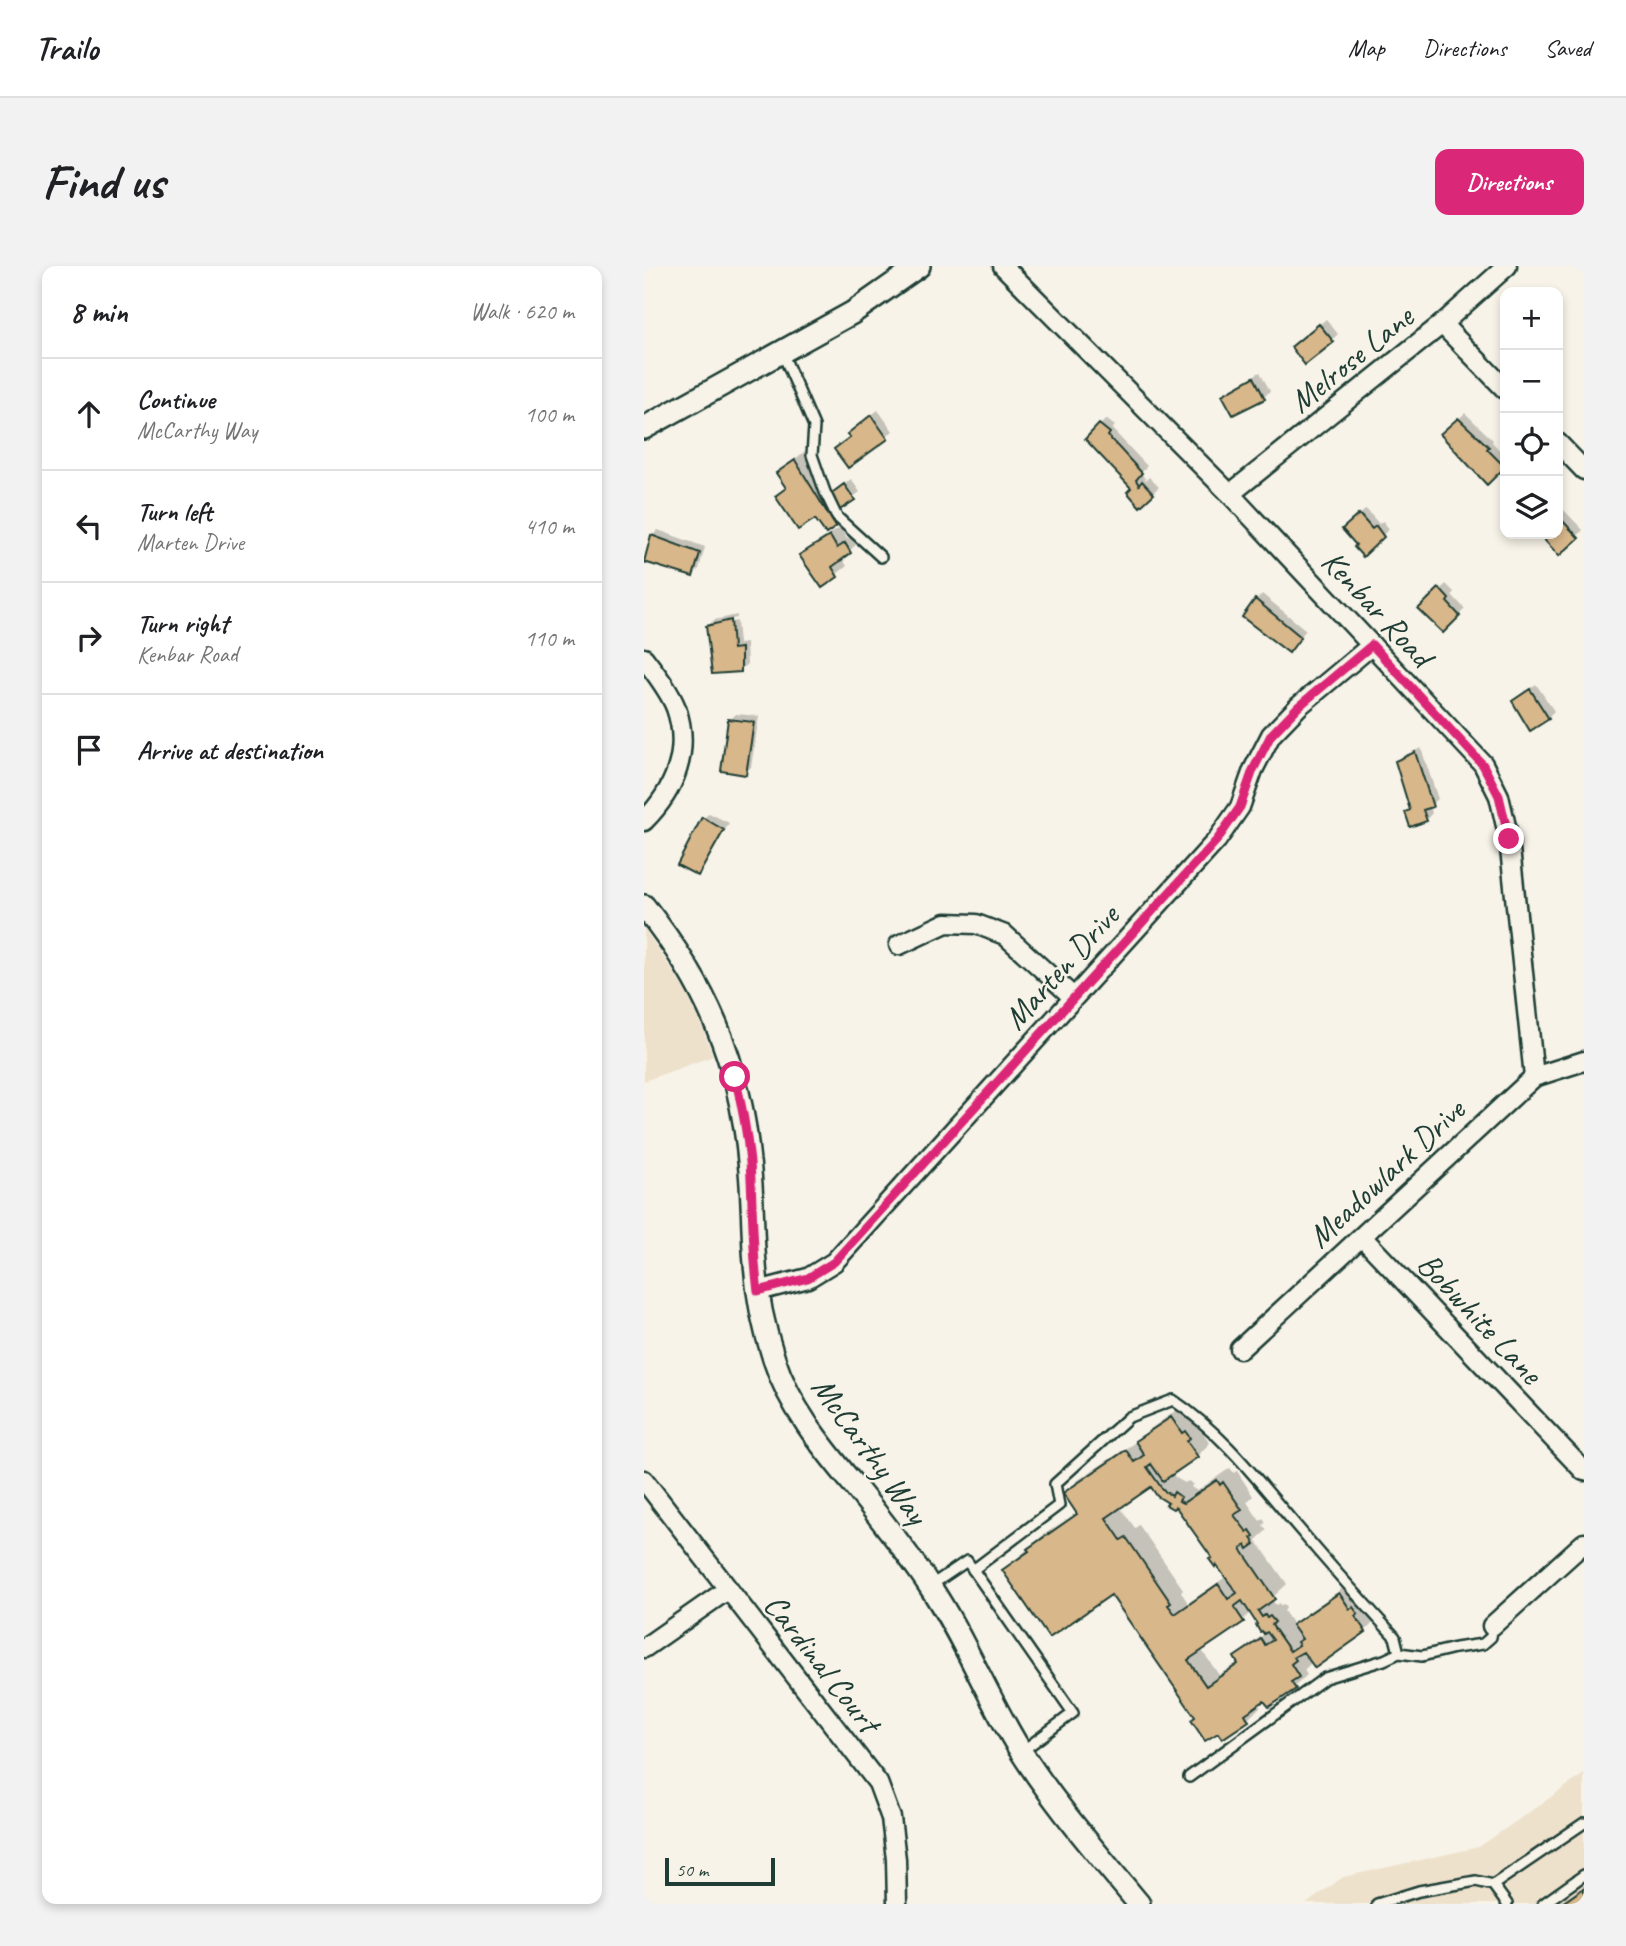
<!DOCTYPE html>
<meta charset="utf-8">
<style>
body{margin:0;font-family:Caveat,sans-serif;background:#f2f2f2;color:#202124}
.controls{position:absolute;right:21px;top:21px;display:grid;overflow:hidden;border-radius:14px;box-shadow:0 4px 10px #0003}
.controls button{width:63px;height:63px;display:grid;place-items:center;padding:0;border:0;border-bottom:2px solid #e0e0e0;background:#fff;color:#202124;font:35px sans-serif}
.scale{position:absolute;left:21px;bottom:18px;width:110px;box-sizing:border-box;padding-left:7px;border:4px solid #1f3d34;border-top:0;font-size:19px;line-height:24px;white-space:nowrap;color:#1f3d34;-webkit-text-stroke:5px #f7f3e8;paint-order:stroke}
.stop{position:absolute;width:21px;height:21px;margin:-16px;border:5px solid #db2777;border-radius:50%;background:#fff}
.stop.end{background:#db2777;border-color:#fff;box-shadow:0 2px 7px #0008}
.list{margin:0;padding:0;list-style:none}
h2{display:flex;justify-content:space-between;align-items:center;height:91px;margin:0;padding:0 28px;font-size:30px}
h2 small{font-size:23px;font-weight:400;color:#757577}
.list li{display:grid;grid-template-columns:46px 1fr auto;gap:21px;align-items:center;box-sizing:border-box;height:112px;padding:0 28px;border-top:2px solid #e0e0e0}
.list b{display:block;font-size:26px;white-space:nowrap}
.list p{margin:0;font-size:23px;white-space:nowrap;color:#757577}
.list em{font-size:23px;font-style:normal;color:#757577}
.icon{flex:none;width:38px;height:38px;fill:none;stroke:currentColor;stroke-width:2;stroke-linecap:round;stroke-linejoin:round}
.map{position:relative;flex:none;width:940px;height:1638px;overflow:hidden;border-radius:14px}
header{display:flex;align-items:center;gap:42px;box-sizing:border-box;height:98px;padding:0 35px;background:#fff;border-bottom:2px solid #e0e0e0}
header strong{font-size:33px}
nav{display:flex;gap:38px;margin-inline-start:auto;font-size:24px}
.intro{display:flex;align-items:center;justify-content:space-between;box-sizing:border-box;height:168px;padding:0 42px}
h1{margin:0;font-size:49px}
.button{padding:18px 32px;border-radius:14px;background:#db2777;color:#fff;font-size:24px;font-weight:700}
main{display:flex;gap:42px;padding:0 42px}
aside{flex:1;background:#fff;border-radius:14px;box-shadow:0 4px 10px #0003}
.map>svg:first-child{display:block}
.built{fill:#eee1cc}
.shadow{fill:#0003;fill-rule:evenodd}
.building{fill:#d8b78a;stroke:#1f3d34;stroke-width:2;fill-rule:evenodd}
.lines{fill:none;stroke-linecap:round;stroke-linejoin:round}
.service-casing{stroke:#1f3d34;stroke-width:14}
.minor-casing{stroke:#1f3d34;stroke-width:23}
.tertiary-casing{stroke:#1f3d34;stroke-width:26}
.service{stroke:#f7f3e8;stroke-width:9}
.minor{stroke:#f7f3e8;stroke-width:18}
.tertiary{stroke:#f7f3e8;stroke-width:21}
.route{stroke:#db2777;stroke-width:9}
.labels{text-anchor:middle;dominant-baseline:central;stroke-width:5;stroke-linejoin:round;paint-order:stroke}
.street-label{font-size:33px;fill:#1f3d34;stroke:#f7f3e8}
</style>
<header>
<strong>Trailo</strong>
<nav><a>Map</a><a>Directions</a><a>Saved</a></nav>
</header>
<div class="intro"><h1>Find us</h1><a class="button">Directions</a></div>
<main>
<aside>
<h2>8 min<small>Walk · 620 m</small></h2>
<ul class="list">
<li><svg class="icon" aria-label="ahead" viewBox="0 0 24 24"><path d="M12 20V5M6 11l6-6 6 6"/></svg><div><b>Continue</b><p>McCarthy Way</p></div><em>100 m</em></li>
<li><svg class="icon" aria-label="left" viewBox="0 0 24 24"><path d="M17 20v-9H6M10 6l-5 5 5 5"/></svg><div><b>Turn left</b><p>Marten Drive</p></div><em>410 m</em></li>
<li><svg class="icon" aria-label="right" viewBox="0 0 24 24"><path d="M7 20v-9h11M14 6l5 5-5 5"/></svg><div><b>Turn right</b><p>Kenbar Road</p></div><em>110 m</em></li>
<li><svg class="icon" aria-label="arrive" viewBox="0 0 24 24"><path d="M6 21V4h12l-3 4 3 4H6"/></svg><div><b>Arrive at destination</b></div></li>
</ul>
</aside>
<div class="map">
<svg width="940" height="1638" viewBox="0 0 940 1638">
<rect width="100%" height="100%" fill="#f7f3e8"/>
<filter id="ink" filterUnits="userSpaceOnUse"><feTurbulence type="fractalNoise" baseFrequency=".0143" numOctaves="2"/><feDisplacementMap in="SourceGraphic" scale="14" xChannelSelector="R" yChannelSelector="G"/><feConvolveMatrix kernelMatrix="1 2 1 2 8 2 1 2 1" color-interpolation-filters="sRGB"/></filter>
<g filter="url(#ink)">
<!-- built -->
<path class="built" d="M0,662L40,722L56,755L69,790L0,815Z
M940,1508V1638H662L699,1611L835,1581Z"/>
<!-- shadow -->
<path class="shadow" d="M682,53L694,68L688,74L655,76Z
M616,106L626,125L620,131L580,129L586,123Z
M234,144L249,165L204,199L208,170L211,162Z
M821,147L849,174L848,176L861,190V198L843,216L798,168Z
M462,153L471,160L468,163L503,200L497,207L502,214L505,211L515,221L496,239L490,222L443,173Z
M161,185L188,229L207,213L216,226L195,242L201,250L182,266L171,251L133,230L143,221L134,207Z
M916,240L939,264L916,287L898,268H914V242Z
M722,243L735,258L739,255L745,263L719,288L715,279L700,263Z
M196,262L203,273L211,269L215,276L198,292L203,300L178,320L157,290L167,280Z
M14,264L61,281L55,303L49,309L8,270Z
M802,318L810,326L808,329L821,343L799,365L776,343Z
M618,328L662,364L650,379L612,334Z
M93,349V352L68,357V360L93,355L95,378L102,377L103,398L96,404L64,360L70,354Z
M892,418L910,445L904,451L870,435Z
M92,448L115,450L107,501L101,507L86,454Z
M777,482L794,533L786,540L788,547L782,554L763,547L768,542L753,496L759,490Z
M65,547L85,557L60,602L54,608L59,553Z
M540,1139L558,1158L555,1161L566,1177L553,1190L528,1207L532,1212L541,1217L544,1215L549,1218L547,1221L553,1225L586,1202L590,1207L593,1205L609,1230L603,1236L616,1255L619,1252L622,1256L619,1259L623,1264L612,1274L643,1318L627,1333L632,1339L635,1337L637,1340L640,1338L642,1342L640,1345L650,1360L663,1347L709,1315L720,1331L723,1329L726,1334L723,1336L734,1352L721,1365L668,1396L660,1404L663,1409L650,1421L620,1432L614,1437L616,1441L604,1453L574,1464L553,1450L468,1326L360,1304L398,1270L434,1246L421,1227L434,1214L496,1173L506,1163ZM507,1219L526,1236L536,1242L583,1310L544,1337L537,1326L539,1323L495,1259L491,1262L476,1241ZM607,1346L622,1367L605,1379L592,1392L594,1396L575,1409L557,1383L599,1354Z
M940,1620V1638H914Z"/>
<!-- building -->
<path class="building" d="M675,58L690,76L661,99L647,81Z
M610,111L621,133L589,149L578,129Z
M227,149L244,173L204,202L190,183L206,171L203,168Z
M814,152L845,181L843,183L861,201L843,219L796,168Z
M455,158L466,167L464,170L498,207L492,214L495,219L498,215L510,228L496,241L483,226L487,222L441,173Z
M151,194L192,261L182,268L171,253L154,264L131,230L142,222L132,207Z
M200,218L211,234L194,245L185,229Z
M715,248L728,263L732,260L740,271L719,291L710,281L712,279L698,263Z
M914,250L935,272L915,290L895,268H914Z
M7,269L56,287L49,311L0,296Z
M186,270L193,282L201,277L207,287L188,301L194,311L178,322L155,289Z
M795,322L805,333L803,336L816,350L799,367L774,343Z
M611,333L657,371L645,387L598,351Z
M87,354L89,383L97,382V406L68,408L62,360Z
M886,423L905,453L886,465L868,435Z
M84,453L110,456L102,509L77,505Z
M771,486L789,541L779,544L783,555L766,561L761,546L766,544L751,495Z
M58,551L80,564L54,610L33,599Z
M527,1151L538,1167L541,1165L546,1172L543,1175L554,1191L519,1215L507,1198L503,1201L519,1224L528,1230L530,1226L537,1231L535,1235L539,1237L573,1214L576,1219L579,1216L598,1244L590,1249L603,1266L606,1264L610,1270L607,1272L611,1278L604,1283L602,1279L597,1283L631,1333L614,1345L618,1351L621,1349L623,1352L626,1350L631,1356L628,1359L646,1385L655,1379L653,1376L658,1373L648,1359L695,1327L706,1343L709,1341L714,1348L711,1350L722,1366L671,1402L659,1386L650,1391L652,1394L647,1398L655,1411L647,1416L652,1423L625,1441L620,1435L601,1448L605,1455L578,1473L574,1467L561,1475L547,1454L551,1451L467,1329L405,1372L358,1304L385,1285L383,1283L433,1248L419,1227L482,1184L490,1196L500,1189L491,1175ZM507,1221L513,1230L524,1237L522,1239L529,1243L531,1241L534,1244L568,1292L565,1293L571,1301L572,1299L593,1327L584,1333L574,1318L531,1348L524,1339L527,1337L482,1271L477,1274L462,1252ZM598,1335L613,1358L612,1359L616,1366L618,1365L620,1368L623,1366L629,1374L621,1379L617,1373L590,1391L594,1398L562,1420L544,1394L600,1356L590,1341Z
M940,1622V1638H917Z"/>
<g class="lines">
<defs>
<path id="service" d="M138,86L170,160L168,189L181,226L193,251L237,291
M329,1304L415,1239L411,1218L485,1151L529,1134C581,1169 617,1219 657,1265C687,1301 719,1336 751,1371L755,1387L740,1394L681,1412L545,1511
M286,1320L323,1295L429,1447L377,1486
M755,1387L778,1390L811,1382L839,1378L847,1371L848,1360
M849,1619L940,1557
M733,1638L775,1625L832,1615L849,1619L863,1638
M899,1638L940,1609"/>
<path id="minor" d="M359,0L586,228L839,498L855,530L865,573L890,811
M798,58L861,123
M914,177L940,204
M586,228L798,58L863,0
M0,392C11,407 25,424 32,442C47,485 31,524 0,555
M255,679L302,657L332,658L361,669L429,731
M718,971L940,1205
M114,1025L164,1012L190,996L573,574L596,541L609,504L627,469L655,440L728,379
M596,1083L890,811L940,795
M0,1214L234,1517L247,1552L252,1593L253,1638
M848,1360L940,1277
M0,1382L83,1324"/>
<path id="tertiary" d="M0,162L208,47L275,0
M0,640C62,718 96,795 105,895C109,929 108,964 111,998C113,1030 120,1063 130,1093C145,1140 178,1181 209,1218C235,1251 262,1284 285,1319C320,1371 343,1431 376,1484C411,1539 454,1588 495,1638"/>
</defs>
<!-- service casing -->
<use href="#service" class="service-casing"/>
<!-- minor casing -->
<use href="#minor" class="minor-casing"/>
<!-- tertiary casing -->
<use href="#tertiary" class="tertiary-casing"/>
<!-- service -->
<use href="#service" class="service"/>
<!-- minor -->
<use href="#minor" class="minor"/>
<!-- tertiary -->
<use href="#tertiary" class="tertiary"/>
</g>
</g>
<g class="lines" filter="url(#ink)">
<!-- route -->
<path class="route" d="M91,811C98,839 103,867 106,896C109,939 108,982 114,1025L164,1012L190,996L573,574L596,541L609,504L627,469L655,440L728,379L839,499L855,530L865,573"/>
</g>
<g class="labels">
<!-- street labels -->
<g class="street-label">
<text transform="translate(707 93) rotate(-39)">Melrose Lane</text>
<text transform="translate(733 342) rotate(47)">Kenbar Road</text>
<text transform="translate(417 701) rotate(-48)">Marten Drive</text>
<text transform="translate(742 907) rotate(-43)">Meadowlark Drive</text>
<text transform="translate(836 1052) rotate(47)">Bobwhite Lane</text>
<text transform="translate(226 1184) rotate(54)">McCarthy Way</text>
<text transform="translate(178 1397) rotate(52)">Cardinal Court</text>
</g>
</g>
</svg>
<div class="controls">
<button>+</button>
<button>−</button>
<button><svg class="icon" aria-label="locate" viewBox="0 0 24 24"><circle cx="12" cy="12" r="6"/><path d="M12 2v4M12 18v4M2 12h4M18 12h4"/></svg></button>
<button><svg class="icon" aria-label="layers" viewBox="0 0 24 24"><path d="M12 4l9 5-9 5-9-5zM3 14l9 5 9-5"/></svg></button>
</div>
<div class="scale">50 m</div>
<div class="stop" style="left:91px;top:811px"></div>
<div class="stop end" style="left:865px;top:573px"></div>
</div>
</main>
